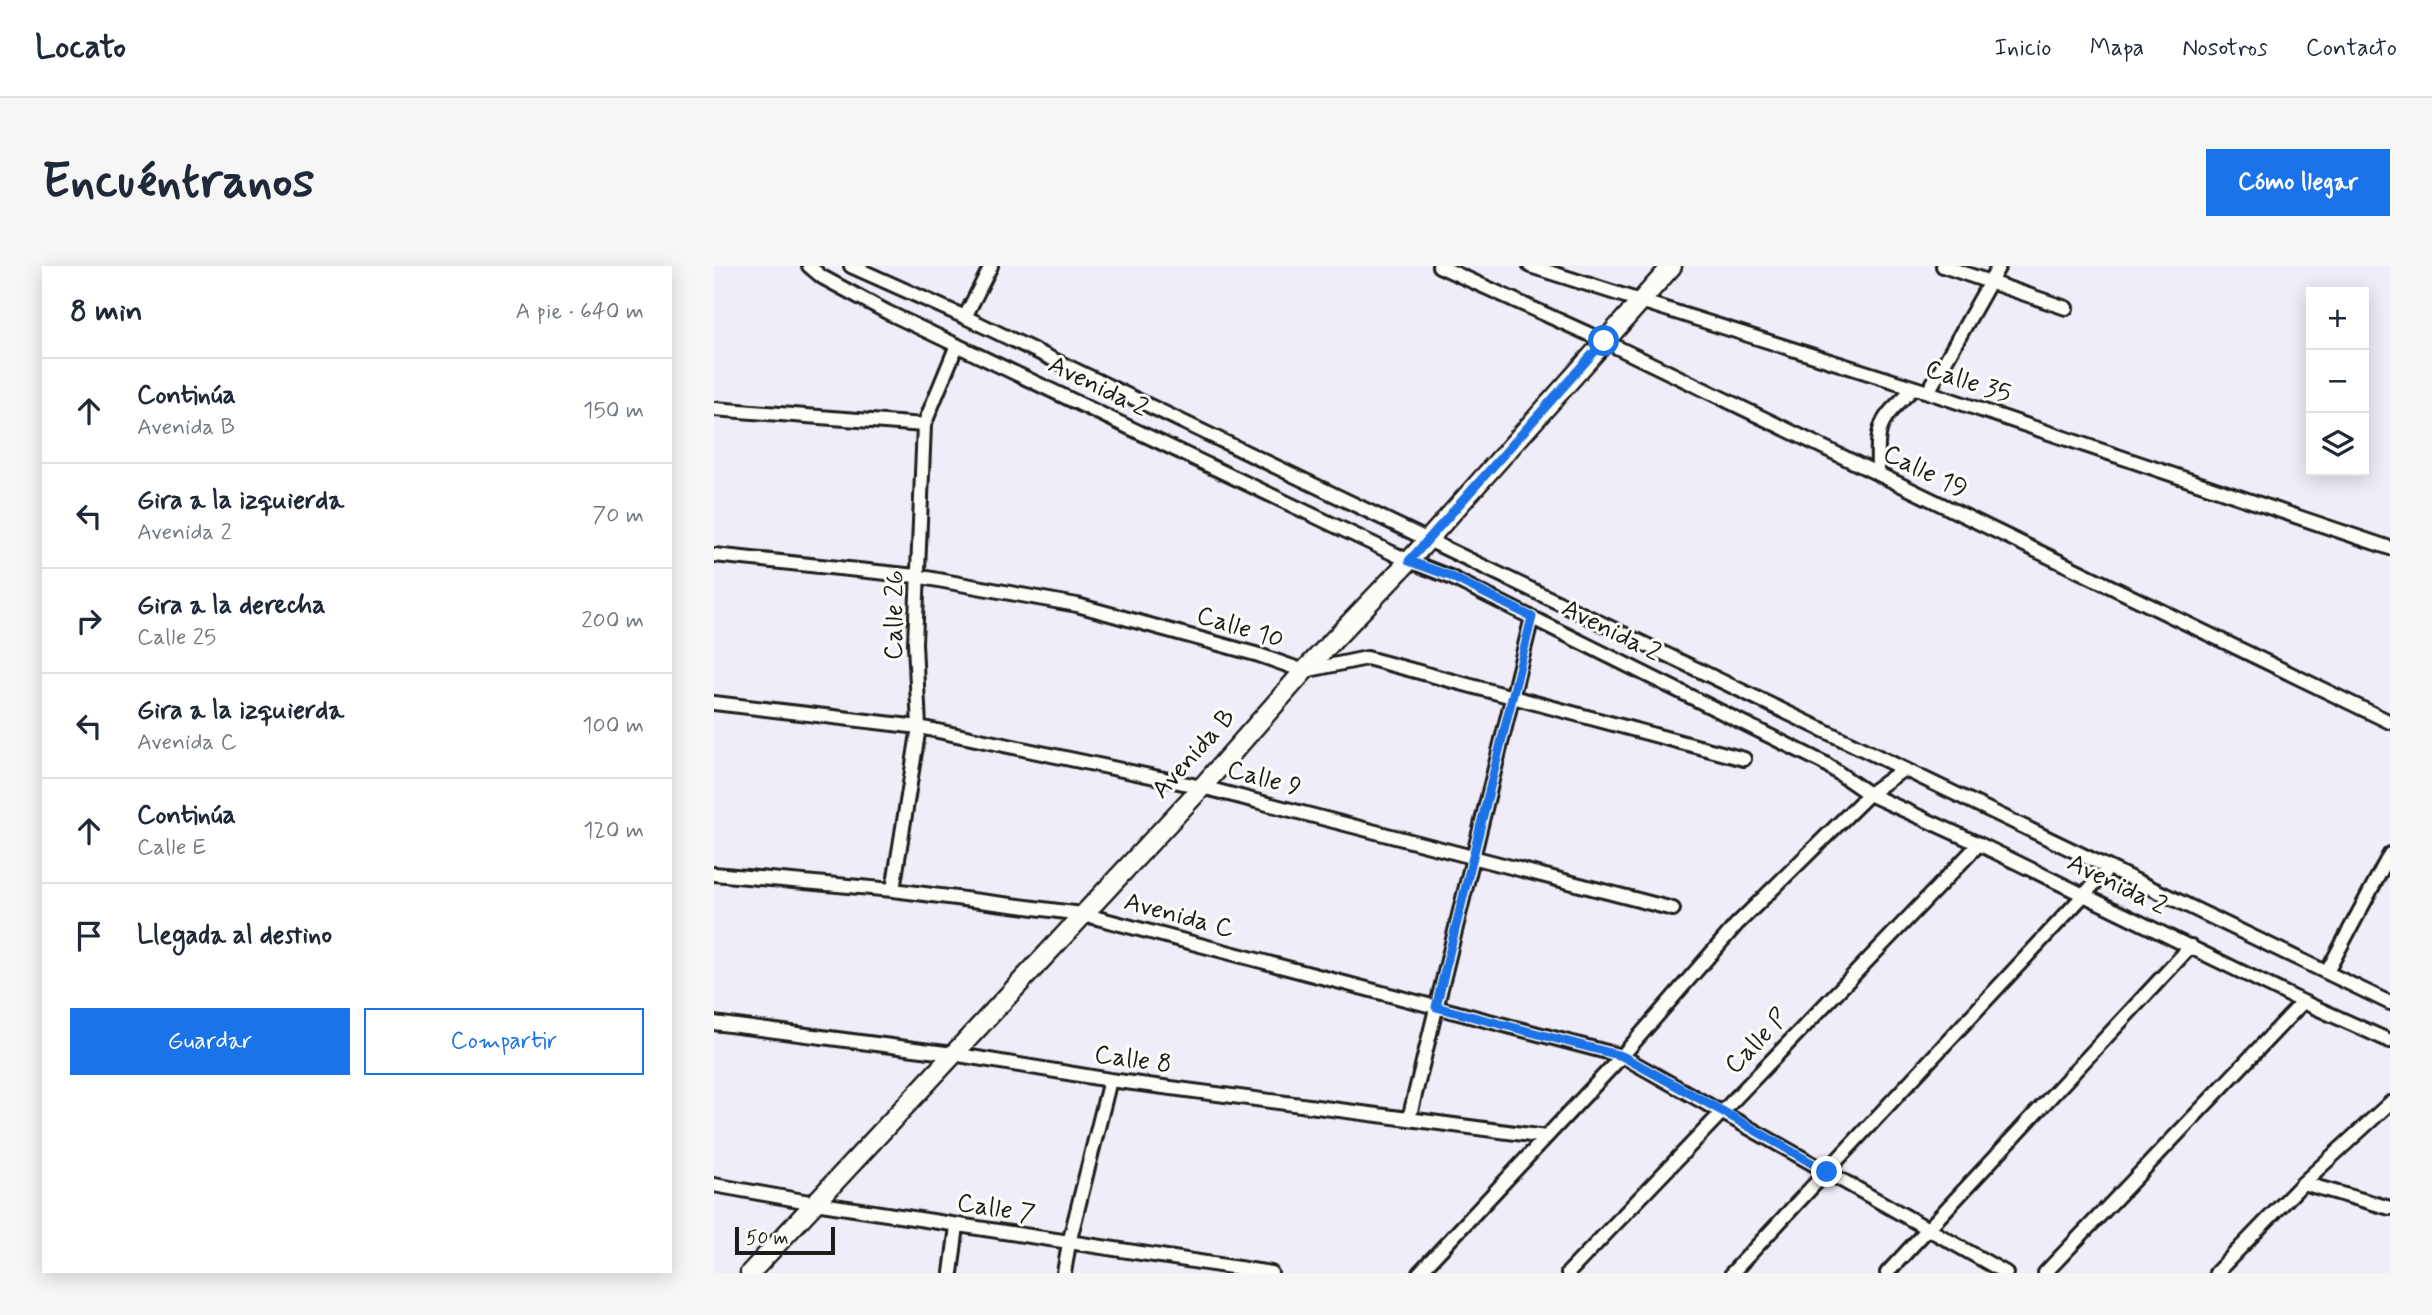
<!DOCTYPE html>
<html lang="es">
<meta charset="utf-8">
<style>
body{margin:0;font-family:Mynerve,sans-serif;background:#f6f6f7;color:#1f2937}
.controls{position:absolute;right:21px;top:21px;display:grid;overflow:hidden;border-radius:0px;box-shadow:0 4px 18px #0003}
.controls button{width:63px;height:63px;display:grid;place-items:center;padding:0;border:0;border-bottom:2px solid #e0e1e3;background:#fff;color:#1f2937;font:35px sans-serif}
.scale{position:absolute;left:21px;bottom:18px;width:100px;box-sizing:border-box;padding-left:7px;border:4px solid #1c1c1c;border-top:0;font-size:19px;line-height:24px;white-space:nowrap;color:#1c1c1c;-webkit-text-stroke:5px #fdfcf7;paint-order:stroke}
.stop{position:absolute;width:21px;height:21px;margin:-16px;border:5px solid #1a73e8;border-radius:50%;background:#fff}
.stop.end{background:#1a73e8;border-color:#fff;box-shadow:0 2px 7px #0008}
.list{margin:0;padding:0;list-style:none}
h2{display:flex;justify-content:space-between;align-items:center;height:91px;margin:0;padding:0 28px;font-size:30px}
h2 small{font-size:23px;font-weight:400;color:#747a83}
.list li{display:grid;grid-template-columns:46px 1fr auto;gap:21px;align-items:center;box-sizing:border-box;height:105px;padding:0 28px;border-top:2px solid #e0e1e3}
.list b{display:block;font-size:26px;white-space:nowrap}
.list p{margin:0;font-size:23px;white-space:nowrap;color:#747a83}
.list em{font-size:23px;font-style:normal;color:#747a83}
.actions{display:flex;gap:14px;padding:21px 28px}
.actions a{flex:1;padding:16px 0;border:2px solid #1a73e8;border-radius:0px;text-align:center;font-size:24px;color:#1a73e8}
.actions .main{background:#1a73e8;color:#fff}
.icon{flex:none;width:38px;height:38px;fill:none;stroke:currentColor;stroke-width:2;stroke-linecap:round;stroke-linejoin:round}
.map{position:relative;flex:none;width:1676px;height:1007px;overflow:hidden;border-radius:0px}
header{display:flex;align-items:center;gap:42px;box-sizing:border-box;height:98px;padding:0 35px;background:#fff;border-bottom:2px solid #e0e1e3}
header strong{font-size:33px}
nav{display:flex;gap:38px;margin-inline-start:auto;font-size:24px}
.intro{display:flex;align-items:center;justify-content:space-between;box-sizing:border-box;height:168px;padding:0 42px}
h1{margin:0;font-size:49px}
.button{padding:18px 32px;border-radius:0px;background:#1a73e8;color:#fff;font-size:24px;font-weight:700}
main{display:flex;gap:42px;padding:0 42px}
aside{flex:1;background:#fff;border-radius:0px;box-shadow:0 4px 18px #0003}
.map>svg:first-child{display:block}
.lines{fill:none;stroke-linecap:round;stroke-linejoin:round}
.street-casing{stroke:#1c1c1c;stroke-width:18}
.secondary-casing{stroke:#1c1c1c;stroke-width:23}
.street{stroke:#fdfcf7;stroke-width:12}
.secondary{stroke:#fdfcf7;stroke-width:18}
.route{stroke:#1a73e8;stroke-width:9}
.labels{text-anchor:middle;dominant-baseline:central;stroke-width:6;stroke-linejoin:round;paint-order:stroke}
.street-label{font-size:26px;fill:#1c1c1c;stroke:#fdfcf7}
</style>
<header>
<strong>Locato</strong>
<nav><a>Inicio</a><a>Mapa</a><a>Nosotros</a><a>Contacto</a></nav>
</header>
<div class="intro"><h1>Encuéntranos</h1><a class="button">Cómo llegar</a></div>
<main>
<aside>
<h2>8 min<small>A pie · 640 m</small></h2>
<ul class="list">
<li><svg class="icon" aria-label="ahead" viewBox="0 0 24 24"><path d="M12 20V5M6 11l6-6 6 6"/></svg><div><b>Continúa</b><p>Avenida B</p></div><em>150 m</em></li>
<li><svg class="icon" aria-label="left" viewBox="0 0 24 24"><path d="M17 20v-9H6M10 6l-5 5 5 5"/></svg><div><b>Gira a la izquierda</b><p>Avenida 2</p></div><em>70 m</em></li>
<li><svg class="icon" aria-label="right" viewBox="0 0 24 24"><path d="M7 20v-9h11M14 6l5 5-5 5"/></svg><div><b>Gira a la derecha</b><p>Calle 25</p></div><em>200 m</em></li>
<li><svg class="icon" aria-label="left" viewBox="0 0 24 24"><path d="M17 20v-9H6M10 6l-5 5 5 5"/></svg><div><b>Gira a la izquierda</b><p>Avenida C</p></div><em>100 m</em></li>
<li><svg class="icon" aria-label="ahead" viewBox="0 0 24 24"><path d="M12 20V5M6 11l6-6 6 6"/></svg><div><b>Continúa</b><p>Calle E</p></div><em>120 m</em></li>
<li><svg class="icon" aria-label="arrive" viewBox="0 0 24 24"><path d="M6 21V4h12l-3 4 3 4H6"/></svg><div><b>Llegada al destino</b></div></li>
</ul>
<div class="actions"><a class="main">Guardar</a><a>Compartir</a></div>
</aside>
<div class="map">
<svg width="1676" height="1007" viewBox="0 0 1676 1007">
<rect width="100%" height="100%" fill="#f1edf8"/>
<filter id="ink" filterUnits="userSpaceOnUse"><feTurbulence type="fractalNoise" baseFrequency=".0143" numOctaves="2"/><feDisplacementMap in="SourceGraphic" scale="14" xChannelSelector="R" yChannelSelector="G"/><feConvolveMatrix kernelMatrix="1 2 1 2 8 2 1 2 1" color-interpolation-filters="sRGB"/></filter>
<g filter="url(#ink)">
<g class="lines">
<defs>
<path id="street" d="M95,0L108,11L173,46L695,295L736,311L1110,497L1155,528L1265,578L1589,736L1676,775
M137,0L251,51L1676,737
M725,0L890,75L1676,456
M816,0L1214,126L1676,282
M1229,0L1352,42
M251,51L277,0
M1214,126L1285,0
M0,143L210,159
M1164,208C1163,157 1163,157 1200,122
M0,289L202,310L363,339L545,389L590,405L653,392L1030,493
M0,437L205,461L488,521L959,643
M0,608L179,624L368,648L908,790L1292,1007
M179,624L205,461L201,377L210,159L243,79
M1613,706L1676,588
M0,757L239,788L396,814L832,871
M695,853L818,351
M1589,917L1676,942
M0,919L101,937L557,1007
M237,1007L243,960
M350,1007L355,977L396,814
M705,1007L908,790L1022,659L1155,528L1190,503
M854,1007L1265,578
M1018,1007L1395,602
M1173,1007L1477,680
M1331,1007L1589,736
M1502,1007L1589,917L1676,837"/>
<path id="secondary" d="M36,1007L488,521L590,405L695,295L958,0"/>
</defs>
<!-- street casing -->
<use href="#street" class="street-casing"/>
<!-- secondary casing -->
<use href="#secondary" class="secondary-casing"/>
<!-- street -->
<use href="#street" class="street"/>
<!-- secondary -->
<use href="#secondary" class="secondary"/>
</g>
</g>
<g class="lines" filter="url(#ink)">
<!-- route -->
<path class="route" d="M890,75L695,295L736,310L818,351L722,741L908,790L1008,845L1113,906"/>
</g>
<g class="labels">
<!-- street labels -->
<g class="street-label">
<text transform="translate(1254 116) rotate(18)">Calle 35</text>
<text transform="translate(384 121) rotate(26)">Avenida 2</text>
<text transform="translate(1211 206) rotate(26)">Calle 19</text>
<text transform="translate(181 349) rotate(-89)">Calle 26</text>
<text transform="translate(526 362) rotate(17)">Calle 10</text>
<text transform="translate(897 365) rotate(27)">Avenida 2</text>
<text transform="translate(480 488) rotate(-48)">Avenida B</text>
<text transform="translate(550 513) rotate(15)">Calle 9</text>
<text transform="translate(1403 619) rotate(26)">Avenida 2</text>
<text transform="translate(465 650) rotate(15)">Avenida C</text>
<text transform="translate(1043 776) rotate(-46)">Calle P</text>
<text transform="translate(419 794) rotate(8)">Calle 8</text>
<text transform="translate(282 943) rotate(9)">Calle 7</text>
</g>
</g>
</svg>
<div class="controls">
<button>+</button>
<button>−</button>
<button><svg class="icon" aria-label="layers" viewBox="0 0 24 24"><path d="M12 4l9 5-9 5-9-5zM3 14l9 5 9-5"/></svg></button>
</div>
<div class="scale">50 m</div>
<div class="stop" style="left:890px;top:75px"></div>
<div class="stop end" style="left:1113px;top:906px"></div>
</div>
</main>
